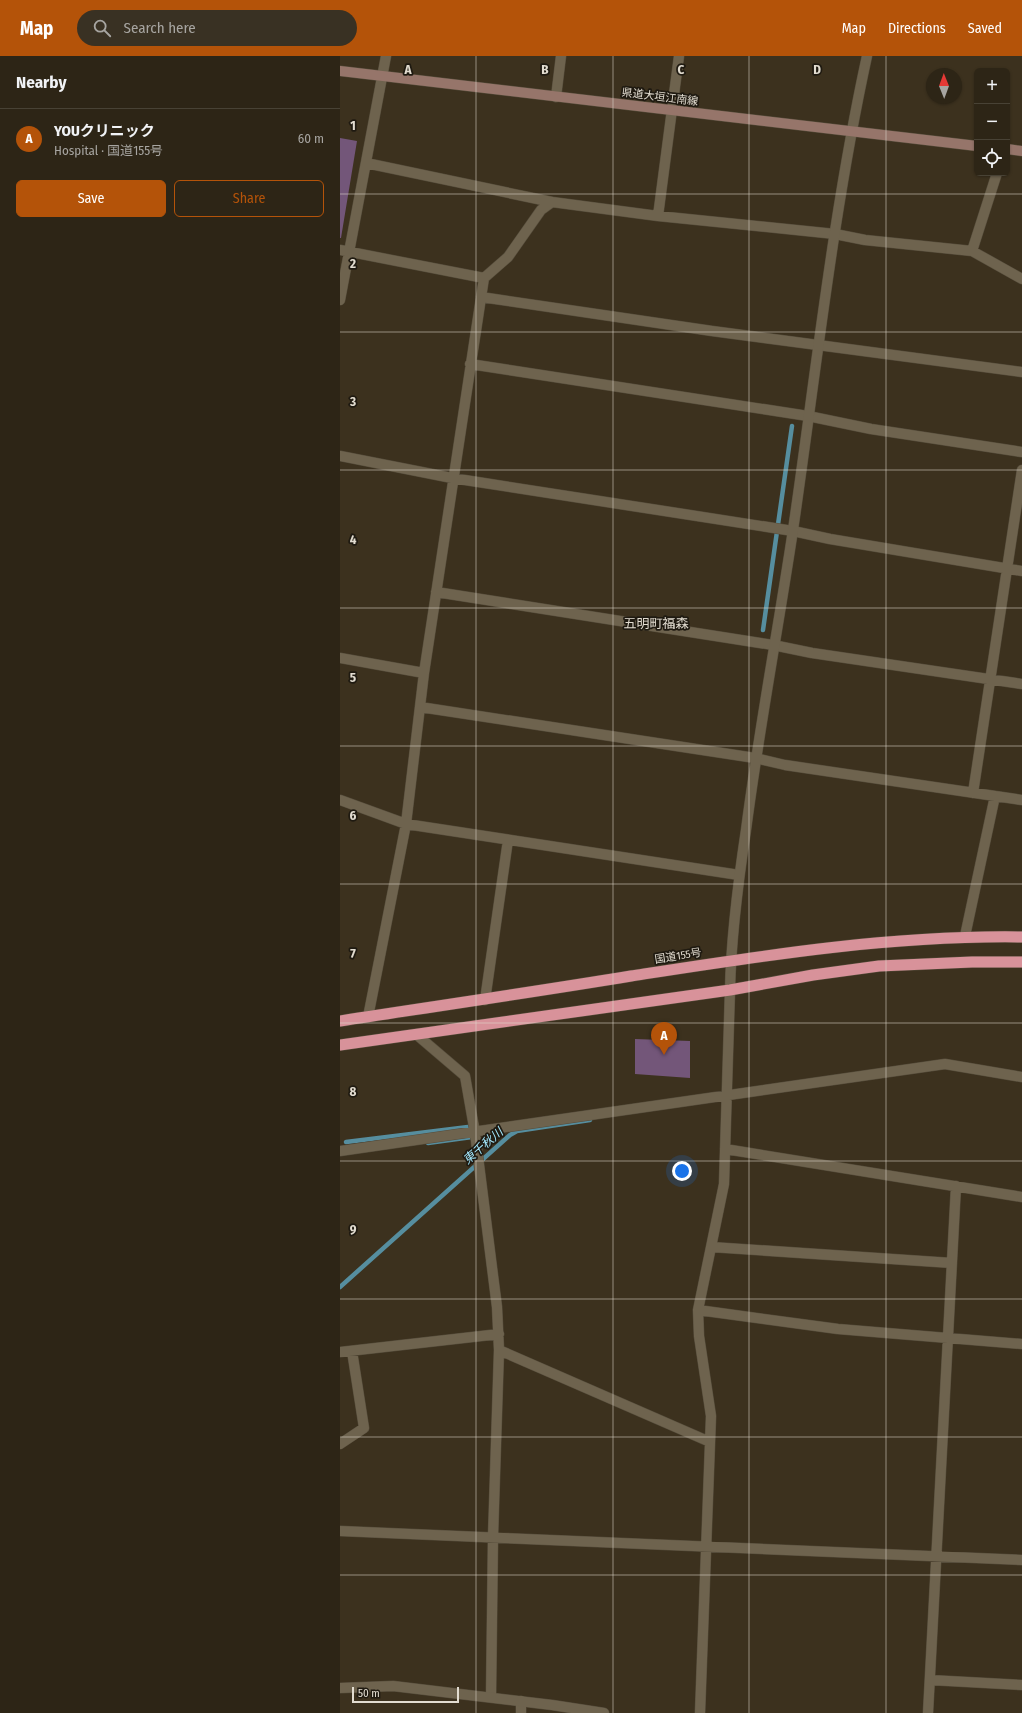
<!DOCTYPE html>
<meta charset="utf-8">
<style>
body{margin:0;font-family:"Fira Sans Condensed","Noto Sans JP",sans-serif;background:#393123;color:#f1f3f6}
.controls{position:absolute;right:12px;top:12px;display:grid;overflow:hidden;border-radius:6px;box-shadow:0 1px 3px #0004}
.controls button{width:36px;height:36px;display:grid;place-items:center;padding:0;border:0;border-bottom:1px solid #484235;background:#2d2516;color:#f1f3f6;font:20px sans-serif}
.compass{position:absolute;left:586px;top:12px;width:36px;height:36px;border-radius:50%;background:#2d2516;box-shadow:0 1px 3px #0004;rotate:359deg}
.scale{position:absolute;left:12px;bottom:10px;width:107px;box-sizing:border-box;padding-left:4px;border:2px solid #e2dcd0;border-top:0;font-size:11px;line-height:14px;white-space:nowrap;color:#e2dcd0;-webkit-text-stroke:3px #1f1a11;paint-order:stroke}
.you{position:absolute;left:342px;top:1115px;width:14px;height:14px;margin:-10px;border:3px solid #fff;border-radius:50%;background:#1a73e8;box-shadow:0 0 0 6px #1a73e833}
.badge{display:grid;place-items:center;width:26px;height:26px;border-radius:50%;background:#b45309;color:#fff;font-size:13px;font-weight:700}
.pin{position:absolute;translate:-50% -33px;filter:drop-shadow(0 1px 2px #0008)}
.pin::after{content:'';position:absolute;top:21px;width:14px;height:12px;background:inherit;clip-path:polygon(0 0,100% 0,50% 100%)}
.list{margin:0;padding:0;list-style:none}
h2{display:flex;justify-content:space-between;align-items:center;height:52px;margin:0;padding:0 16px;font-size:17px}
h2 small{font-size:13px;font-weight:400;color:#a7a5a1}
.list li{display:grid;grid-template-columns:26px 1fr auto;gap:12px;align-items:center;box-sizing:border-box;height:60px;padding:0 16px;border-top:1px solid #484235}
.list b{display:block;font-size:15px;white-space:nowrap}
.list p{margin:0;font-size:13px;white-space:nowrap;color:#a7a5a1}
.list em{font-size:13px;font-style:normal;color:#a7a5a1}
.actions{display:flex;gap:8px;padding:12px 16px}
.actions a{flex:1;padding:9px 0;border:1px solid #b45309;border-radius:6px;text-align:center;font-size:14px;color:#b45309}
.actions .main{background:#b45309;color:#fff}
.icon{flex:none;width:22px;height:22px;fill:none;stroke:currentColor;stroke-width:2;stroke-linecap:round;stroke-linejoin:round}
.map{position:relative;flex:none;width:682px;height:1657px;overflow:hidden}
header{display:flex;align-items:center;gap:24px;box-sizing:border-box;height:56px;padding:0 20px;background:#b45309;color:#fff}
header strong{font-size:19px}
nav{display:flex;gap:22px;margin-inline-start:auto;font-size:14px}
.search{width:280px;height:36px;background:#393123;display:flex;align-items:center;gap:10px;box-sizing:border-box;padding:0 14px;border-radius:22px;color:#a7a5a1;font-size:15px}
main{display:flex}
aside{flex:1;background:#2d2516}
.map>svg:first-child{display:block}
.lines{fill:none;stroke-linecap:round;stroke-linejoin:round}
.stream{stroke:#568e9f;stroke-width:4.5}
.building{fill:#735679}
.minor-casing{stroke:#554c3b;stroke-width:11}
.tertiary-casing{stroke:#554c3b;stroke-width:11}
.secondary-casing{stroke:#554c3b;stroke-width:11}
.trunk-casing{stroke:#554c3b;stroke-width:12}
.minor{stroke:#6e634e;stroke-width:10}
.tertiary{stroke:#6e634e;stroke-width:10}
.secondary{stroke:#96756a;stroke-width:10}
.trunk{stroke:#d8929a;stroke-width:11}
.grid{fill:none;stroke:#e2dcd0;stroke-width:1;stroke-opacity:0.55}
.labels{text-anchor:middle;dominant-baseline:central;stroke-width:3.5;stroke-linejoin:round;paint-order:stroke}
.street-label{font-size:11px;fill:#e2dcd0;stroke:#1f1a11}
.water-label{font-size:12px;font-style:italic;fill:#a3e8fe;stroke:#1f1a11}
.quarter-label{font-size:13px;fill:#e2dcd0;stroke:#1f1a11}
.grid-label{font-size:13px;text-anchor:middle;font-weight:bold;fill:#e2dcd0;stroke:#1f1a11;stroke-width:3.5;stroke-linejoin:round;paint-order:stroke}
</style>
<header>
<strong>Map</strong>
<div class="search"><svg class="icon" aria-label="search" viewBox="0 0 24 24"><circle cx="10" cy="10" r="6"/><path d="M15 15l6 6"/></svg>Search here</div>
<nav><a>Map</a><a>Directions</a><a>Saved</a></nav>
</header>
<main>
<aside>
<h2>Nearby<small></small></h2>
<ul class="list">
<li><span class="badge">A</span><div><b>YOUクリニック</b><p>Hospital · 国道155号</p></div><em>60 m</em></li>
</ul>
<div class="actions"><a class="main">Save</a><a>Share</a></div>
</aside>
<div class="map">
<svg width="682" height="1657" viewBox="0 0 682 1657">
<rect width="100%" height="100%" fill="#3c311e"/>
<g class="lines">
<!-- stream -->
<path class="stream" d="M423,574L452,370
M6,1086L128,1071
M88,1087L132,1081
M0,1231L170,1079L177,1075L250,1064"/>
</g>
<!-- building -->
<path class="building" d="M0,82L17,85L1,182H0Z
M295,983L350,985V1022L295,1018Z"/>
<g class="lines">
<defs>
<path id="minor" d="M216,41L221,0
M26,107L212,146
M318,160L339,0
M0,194L144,222L168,201L201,154L212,146L318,160L495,178L525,184L632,195L682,223
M632,195L657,117
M141,241L372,275L682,316
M0,244L46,0
M130,308L468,360L531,373L682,396
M0,400L112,422L453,475L490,483L682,515
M96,536L433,589L472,597L682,628
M0,602L84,617
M80,651L415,702L445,709L682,744
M633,737L682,414
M0,744L66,768L399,819
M625,880L655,740
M145,944L168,784
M28,961L66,768L84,617L144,222
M77,979L125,1020L135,1077L157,1251L159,1294L153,1481L151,1641
M385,1093L682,1141
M0,1095L605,1008L682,1021
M371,1191L612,1207
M358,1254L498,1273L682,1288
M159,1294L370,1386
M0,1296L159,1278
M0,1388L24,1372L12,1295
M0,1475L682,1504
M590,1624L682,1629
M181,1657V1645
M360,1657L371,1360L359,1280L358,1254L384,1128L390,934
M588,1657L616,1130"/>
<path id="tertiary" d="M390,934C391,880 398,827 406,774C419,673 438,574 453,474C476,316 493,156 527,0
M0,1632L53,1630L212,1649L264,1657"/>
<path id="secondary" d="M0,15L637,90
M667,93L682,95"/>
<path id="trunk" d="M0,965C97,950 194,936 291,920C420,900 550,879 682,881
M0,989L390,934L473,919L539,910L632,906H682"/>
</defs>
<!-- minor casing -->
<use href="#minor" class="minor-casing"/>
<!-- tertiary casing -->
<use href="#tertiary" class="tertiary-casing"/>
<!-- secondary casing -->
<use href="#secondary" class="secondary-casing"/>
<!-- trunk casing -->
<use href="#trunk" class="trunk-casing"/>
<!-- minor -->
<use href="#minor" class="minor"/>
<!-- tertiary -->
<use href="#tertiary" class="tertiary"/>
<!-- secondary -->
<use href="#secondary" class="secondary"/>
<!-- trunk -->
<use href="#trunk" class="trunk"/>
</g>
<!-- grid -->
<path class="grid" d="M136,0V1657M273,0V1657M409,0V1657M546,0V1657M0,138H682M0,276H682M0,414H682M0,552H682M0,690H682M0,828H682M0,967H682M0,1105H682M0,1243H682M0,1381H682M0,1519H682"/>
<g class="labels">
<!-- street labels -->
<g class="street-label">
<text transform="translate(320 41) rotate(7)">県道大垣江南線</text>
<text transform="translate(338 900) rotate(-9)">国道155号</text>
</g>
<!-- water labels -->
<g class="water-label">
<text transform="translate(143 1090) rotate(-41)">東千秋川</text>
</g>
<!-- quarter labels -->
<g class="quarter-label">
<text x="316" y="567">五明町福森</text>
</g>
</g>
<g class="grid-label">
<text x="68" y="18">A</text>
<text x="205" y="18">B</text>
<text x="341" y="18">C</text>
<text x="477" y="18">D</text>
<text x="13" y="74">1</text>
<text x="13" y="212">2</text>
<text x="13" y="350">3</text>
<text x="13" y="488">4</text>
<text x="13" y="626">5</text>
<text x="13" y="764">6</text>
<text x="13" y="902">7</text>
<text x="13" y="1040">8</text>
<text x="13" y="1178">9</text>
</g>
</svg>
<div class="controls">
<button>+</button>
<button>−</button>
<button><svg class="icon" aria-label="locate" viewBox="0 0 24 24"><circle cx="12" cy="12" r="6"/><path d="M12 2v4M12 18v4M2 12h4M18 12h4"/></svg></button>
</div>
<svg class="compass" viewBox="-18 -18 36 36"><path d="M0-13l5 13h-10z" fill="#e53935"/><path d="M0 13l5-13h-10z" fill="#a7a5a1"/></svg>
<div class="scale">50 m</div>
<div class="you"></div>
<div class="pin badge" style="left:324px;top:999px">A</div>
</div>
</main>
